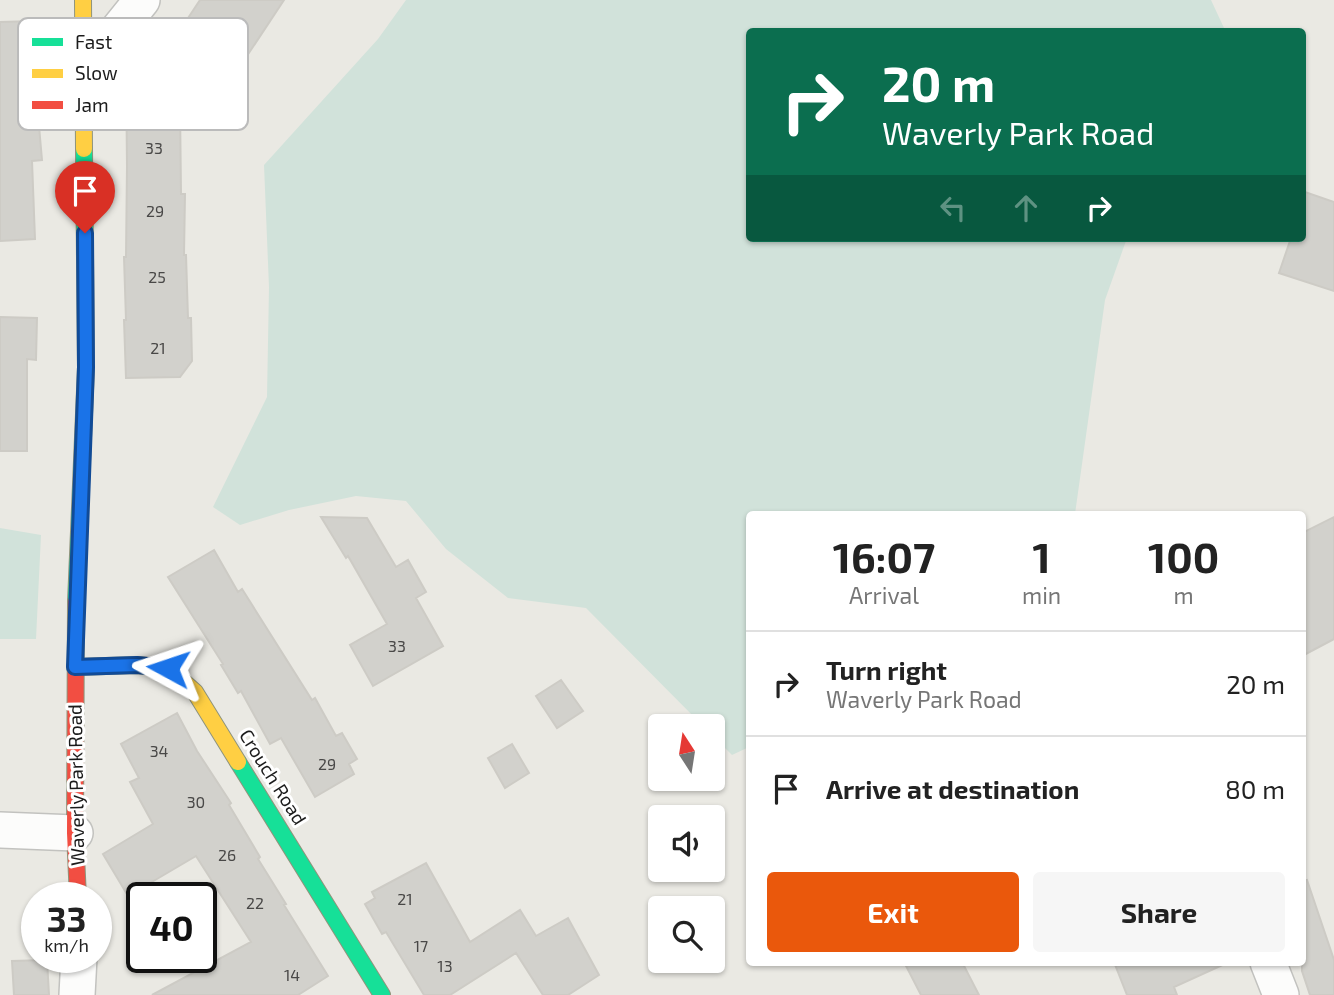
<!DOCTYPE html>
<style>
:root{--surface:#fff;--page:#f6f6f6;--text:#222;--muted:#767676;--line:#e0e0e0;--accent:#ea580c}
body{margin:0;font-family:"Exo 2",sans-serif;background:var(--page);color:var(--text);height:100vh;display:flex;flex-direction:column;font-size:26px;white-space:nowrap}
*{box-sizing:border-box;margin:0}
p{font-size:23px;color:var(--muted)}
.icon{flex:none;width:38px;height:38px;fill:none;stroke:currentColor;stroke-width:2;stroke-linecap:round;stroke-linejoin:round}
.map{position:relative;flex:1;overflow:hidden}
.side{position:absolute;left:746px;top:511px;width:560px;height:455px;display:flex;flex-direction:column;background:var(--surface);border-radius:7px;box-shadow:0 2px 5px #0004}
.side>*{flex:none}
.hud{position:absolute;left:746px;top:28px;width:560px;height:214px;border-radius:7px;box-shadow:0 2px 5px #0004;background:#0b6e4f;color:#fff;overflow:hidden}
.needle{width:46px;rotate:348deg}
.fabs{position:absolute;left:648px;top:714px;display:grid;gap:14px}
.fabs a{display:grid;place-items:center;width:77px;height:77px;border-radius:7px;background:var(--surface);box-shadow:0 2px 5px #0004;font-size:35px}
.speed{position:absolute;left:21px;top:882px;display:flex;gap:14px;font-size:35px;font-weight:700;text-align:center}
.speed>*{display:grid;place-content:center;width:91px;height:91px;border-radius:50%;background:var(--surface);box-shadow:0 2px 5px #0004;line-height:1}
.speed small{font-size:18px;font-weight:400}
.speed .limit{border:4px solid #111;border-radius:10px;background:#fff;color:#111}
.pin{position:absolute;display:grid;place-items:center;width:60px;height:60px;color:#fff;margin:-72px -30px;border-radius:50% 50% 50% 0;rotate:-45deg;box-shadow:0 0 7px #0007}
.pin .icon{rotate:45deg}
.me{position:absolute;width:77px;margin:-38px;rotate:275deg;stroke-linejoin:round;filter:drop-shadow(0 0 5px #0008)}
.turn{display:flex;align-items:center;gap:24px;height:147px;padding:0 21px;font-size:32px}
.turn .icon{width:91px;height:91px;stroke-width:2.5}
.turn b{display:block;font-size:49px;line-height:60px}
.lanes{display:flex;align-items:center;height:66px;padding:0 21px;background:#0003;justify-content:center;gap:35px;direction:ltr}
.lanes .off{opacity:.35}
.eta{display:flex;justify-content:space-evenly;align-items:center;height:119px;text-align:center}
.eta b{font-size:42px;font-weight:700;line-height:49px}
.cta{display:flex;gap:14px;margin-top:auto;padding:14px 21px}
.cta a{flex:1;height:80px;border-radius:7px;background:var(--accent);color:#fff;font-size:28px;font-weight:700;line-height:80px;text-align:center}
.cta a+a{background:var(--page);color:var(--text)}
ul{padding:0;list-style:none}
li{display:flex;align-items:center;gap:21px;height:105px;padding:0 21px;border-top:2px solid var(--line)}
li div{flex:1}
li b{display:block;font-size:26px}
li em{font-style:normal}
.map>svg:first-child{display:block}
.wetland{fill:#d1e2da}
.building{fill:#d2d1cc;stroke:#cdcbc5;stroke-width:2}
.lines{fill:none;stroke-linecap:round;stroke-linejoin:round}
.street-casing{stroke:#c2c2bf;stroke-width:38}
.fast-casing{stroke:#8f947c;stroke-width:18}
.slow-casing{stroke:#8f947c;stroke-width:18}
.jam-casing{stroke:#8f947c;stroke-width:18}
.street{stroke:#fcfcfb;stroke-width:35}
.fast{stroke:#16e098;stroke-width:16}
.slow{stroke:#ffcf43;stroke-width:16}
.jam{stroke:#f24e42;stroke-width:16}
.route-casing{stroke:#114b97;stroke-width:18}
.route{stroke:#1a73e8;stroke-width:12}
.labels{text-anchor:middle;stroke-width:6;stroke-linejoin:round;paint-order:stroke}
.number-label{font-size:16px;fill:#494847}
.street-label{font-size:19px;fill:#1b1b1b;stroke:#fff}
.key{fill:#fff;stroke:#bbb;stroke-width:2}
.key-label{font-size:19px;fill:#1b1b1b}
</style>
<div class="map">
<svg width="1334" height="995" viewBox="0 0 1334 995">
<rect width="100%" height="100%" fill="#eae9e3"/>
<path class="wetland" d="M406,0H1211L1224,28L1222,31L749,32V238H1127L1105,300L1075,514H749V747L732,755L712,735V726H703L586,608L508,598L446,549L406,501L356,496L289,510L240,525L213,507L267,397L269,287L264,165L378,39Z
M0,528L41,535L36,639H0Z"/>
<path class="building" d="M200,0H284L239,68L207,48V106H180L181,194H185L184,255H186L188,318H191L192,361L180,377L126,378L124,320H126L124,257H126L127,166L126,62H159Z
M35,21L39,126L42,160L32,161L35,239L0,241V22Z
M1302,191L1334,202V291L1279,273L1291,238H1302Z
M0,317L37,318L36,360L27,359V451H0Z
M321,517L367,518L396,567L408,560L426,592L416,598L443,646L373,686L350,645L387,624L348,556L346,558Z
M1334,517V639L1302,656V533Z
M214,550L238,592L242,589L312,700L315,698L336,736L342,733L357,759L349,764L354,774L315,797L281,738L270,744L241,691L238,693L221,665L223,664L168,577Z
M561,680L583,711L557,728L536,696Z
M177,713L197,751L231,803L229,805L260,857L258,859L286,904L284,905L328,976L298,995H152L251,942L196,856L128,896L103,854L153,824L130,782L139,778L121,744Z
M512,744L529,773L505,788L488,758Z
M426,863L470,942L520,910L536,936L568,918L599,975L568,995H543L516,953L450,995H424L386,932L382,934L365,904L375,898L372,892Z
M1307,880L1334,960V995H1310L1302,971V881Z
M47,960L49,995H14L12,961Z
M904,962H962L979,995H921Z
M1114,962H1229L1174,987L1177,995H1127Z"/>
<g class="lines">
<g class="street-casing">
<path id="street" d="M84,72L142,0
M0,830L75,833
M1268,962L1281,995
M77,995L79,957"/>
</g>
<g class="fast-casing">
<path id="fast" d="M76,602L86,367L84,149
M238,762L382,995"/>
</g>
<g class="slow-casing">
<path id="slow" d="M83,0L84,149
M75,667L137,665L168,668L195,692L238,762"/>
</g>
<g class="jam-casing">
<path id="jam" d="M76,602L75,833L78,898"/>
</g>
<use href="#street" class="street"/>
<use href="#fast" class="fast"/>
<use href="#slow" class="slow"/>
<use href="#jam" class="jam"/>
</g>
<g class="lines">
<g class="route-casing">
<path id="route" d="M85,233L86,367L75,667L137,665L168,668"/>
</g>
<use href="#route" class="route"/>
</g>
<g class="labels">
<g class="number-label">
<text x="154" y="154">33</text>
<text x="155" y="217">29</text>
<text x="157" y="283">25</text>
<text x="158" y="354">21</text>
<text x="397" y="652">33</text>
<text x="159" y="757">34</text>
<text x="327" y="770">29</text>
<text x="196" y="808">30</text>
<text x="227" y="861">26</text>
<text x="405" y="905">21</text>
<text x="255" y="909">22</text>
<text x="421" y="952">17</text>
<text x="445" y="972">13</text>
<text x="292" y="981">14</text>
</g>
<g class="street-label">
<text transform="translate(273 777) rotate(58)" y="7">Crouch Road</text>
<text transform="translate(76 785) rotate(-91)" y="7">Waverly Park Road</text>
</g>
</g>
<rect x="18" y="18" width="230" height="112" rx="10" class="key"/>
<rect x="32" y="38" width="31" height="8" fill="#16e098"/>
<rect x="32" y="69" width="31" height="9" fill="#ffcf43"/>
<rect x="32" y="101" width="31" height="8" fill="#f24e42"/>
<g class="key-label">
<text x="75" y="49">Fast</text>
<text x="75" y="80">Slow</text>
<text x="75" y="112">Jam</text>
</g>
</svg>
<div class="fabs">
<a><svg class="needle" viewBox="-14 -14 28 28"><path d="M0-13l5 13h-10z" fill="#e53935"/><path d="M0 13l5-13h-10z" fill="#767676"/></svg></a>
<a><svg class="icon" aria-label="sound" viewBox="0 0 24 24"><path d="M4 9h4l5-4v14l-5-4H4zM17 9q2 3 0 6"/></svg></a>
<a><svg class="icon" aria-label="search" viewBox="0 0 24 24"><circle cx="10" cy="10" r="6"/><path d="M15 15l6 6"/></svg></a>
</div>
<div class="speed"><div>33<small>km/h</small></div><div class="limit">40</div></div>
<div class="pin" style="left:85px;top:233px;background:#d93025"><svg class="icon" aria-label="arrive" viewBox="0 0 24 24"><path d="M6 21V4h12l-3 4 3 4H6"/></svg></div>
<svg class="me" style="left:168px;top:668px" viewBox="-20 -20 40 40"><path d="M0-17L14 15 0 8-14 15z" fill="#1a73e8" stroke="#fff" stroke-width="4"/></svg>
<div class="hud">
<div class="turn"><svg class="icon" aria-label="right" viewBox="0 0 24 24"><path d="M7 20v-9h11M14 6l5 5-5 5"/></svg><div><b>20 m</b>Waverly Park Road</div></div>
<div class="lanes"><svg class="icon off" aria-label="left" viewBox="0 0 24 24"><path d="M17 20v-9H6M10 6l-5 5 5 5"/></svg><svg class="icon off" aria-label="ahead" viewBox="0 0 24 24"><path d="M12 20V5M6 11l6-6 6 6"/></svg><svg class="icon" aria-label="right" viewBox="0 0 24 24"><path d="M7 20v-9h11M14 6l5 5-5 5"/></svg></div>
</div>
<section class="side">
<div class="eta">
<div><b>16:07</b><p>Arrival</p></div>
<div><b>1</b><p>min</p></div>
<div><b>100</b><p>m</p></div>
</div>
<ul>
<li><svg class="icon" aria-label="right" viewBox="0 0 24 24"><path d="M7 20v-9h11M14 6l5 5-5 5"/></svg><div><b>Turn right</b><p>Waverly Park Road</p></div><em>20 m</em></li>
<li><svg class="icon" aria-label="arrive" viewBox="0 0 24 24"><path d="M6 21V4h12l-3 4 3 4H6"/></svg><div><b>Arrive at destination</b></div><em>80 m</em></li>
</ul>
<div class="cta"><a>Exit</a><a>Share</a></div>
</section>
</div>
